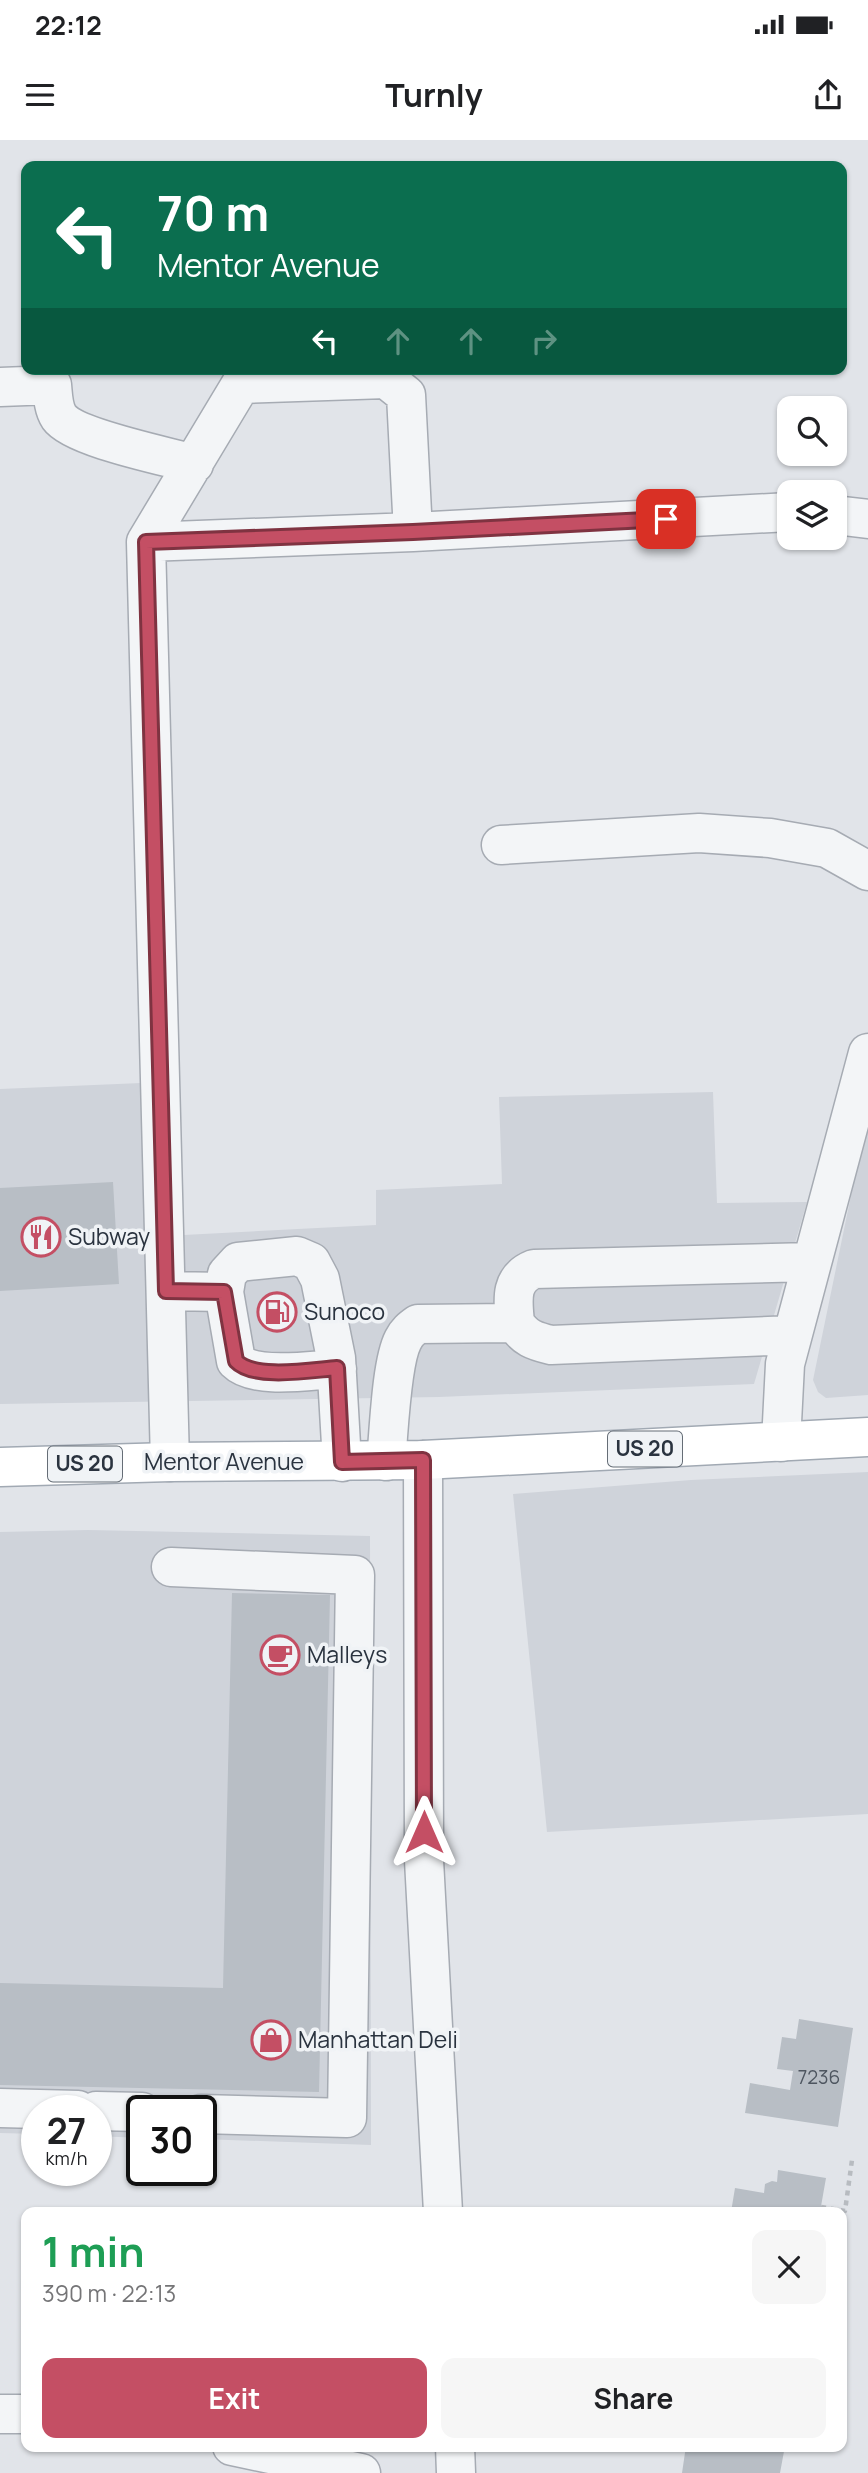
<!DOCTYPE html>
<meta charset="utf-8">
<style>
:root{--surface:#fff;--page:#f6f6f6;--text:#202124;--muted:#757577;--accent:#c44f64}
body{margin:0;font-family:Manrope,sans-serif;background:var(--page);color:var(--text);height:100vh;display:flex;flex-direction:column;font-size:26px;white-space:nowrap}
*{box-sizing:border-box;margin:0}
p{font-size:23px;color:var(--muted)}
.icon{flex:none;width:38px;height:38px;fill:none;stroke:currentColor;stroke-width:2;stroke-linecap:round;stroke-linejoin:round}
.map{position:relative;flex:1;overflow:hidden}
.details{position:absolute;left:21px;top:2067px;width:826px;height:245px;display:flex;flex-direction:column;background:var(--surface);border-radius:14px;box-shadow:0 2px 5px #0004}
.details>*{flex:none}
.banner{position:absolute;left:21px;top:21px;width:826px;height:214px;border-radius:14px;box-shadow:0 2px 5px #0004;background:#0b6e4f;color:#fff;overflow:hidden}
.controls{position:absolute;left:777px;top:256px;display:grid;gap:14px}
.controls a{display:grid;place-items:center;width:70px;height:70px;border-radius:14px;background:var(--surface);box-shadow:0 2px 5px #0004;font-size:35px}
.speed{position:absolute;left:21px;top:1955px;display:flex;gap:14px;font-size:35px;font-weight:700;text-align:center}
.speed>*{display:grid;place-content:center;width:91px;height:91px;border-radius:50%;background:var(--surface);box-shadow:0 2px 5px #0004;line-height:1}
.speed small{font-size:18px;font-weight:400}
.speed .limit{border:4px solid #111;border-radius:10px;background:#fff;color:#111}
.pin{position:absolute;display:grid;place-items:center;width:60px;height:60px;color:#fff;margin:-30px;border-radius:14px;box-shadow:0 4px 10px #0006}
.me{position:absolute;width:77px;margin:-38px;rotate:0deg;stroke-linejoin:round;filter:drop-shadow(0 0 5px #0008)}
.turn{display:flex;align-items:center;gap:24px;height:147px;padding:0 21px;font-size:32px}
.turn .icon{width:91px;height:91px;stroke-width:2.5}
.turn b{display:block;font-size:49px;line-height:60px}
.lanes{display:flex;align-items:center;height:66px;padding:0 21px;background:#0003;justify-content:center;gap:35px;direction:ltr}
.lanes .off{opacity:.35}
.round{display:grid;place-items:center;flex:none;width:74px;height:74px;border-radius:14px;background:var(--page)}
.head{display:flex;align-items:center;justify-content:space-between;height:119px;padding:0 21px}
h1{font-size:42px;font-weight:700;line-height:52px;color:#1e9e55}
.action{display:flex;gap:14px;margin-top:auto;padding:14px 21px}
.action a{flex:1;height:80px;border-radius:14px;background:var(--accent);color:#fff;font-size:28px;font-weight:700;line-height:80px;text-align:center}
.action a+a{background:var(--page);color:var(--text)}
.status{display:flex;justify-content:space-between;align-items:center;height:49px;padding:0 35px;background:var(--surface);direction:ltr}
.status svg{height:19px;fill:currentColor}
header{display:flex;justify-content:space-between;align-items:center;height:91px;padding:0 21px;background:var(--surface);font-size:32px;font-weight:700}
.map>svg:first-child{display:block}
.built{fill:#cfd3da}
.building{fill:#b8bec5}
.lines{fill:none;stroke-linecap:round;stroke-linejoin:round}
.minor-casing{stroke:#a6abb3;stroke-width:41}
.major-casing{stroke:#a1a9b3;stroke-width:41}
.path{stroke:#b7bbc0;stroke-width:4.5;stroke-dasharray:5 5;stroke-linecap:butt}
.minor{stroke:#f3f5f7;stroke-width:38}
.major{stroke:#fff;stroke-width:38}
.route-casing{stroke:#7f3341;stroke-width:18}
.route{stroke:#c44f64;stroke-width:12}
.labels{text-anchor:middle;stroke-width:7;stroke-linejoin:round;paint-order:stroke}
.number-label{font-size:19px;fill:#4e5660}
.shield{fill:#f0f3f6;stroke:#656d76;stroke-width:2}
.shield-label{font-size:21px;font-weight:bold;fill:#2a333f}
.poi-label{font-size:23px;fill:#2a333f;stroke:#f0f3f6;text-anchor:start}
.street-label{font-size:23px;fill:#2a333f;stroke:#f0f3f6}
</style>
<div class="status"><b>22:12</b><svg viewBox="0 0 49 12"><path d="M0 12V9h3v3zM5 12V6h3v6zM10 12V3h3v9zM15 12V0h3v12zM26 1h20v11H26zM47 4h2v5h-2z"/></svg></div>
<header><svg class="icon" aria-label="menu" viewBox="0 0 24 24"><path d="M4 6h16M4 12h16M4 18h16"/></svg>Turnly<svg class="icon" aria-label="share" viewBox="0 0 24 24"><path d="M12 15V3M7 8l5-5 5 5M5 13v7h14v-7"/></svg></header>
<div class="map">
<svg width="868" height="2333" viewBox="0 0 868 2333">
<rect width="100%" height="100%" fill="#e1e4e9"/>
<path class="built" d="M141,943L145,1097L376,1085V1050L502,1044L499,957L713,952L717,1063L807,1062L754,1244L439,1257L0,1264V949Z
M868,973V1255L826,1258L818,1252L813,1240Z
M868,1332V1674L547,1692L513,1354L691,1340Z
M88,1390L370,1396L371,2005L201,1999V1970H142V1998L96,1996V1970H37V1994L0,1993V1392Z"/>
<path class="building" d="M113,1042L119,1144L0,1151V1048Z
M232,1453L330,1455L319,1952L0,1945V1843L223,1848Z
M799,1879L853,1888L838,1987L745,1973L750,1943L790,1950L793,1931L777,1929L782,1897L796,1899Z
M778,2030L826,2038L820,2072H731L735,2048L764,2053L765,2044L772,2041L777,2042Z
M686,2306H785L780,2333H682Z"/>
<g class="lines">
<g class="minor-casing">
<path id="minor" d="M0,247L52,245C53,255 53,268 59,277C74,298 166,316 194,324
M835,375L868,379
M146,402L170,1322
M146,402L413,392L789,372
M146,402L241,244L386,239L406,255L413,392
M501,705L699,693L770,698L827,708L868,731
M166,1151L224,1152L227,1134L238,1122L297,1116L311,1122L320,1139L336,1218L342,1322
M224,1152L236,1221C255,1240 311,1230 337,1229
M515,1183C525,1198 534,1201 551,1205L792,1195
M781,1302L785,1224L868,913
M423,1320L424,1720L443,2072
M386,1321C389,1292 391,1223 403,1200C407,1192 411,1189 418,1184L515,1183C513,1161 509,1139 534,1129L811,1122
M171,1427L355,1435L347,1978L201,1974
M0,1968L78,1970
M96,1971L142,1972
M0,2274H26
M232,2306L361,2333
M455,2306L456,2333"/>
</g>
<g class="major-casing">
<path id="major" d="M0,1327L170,1322L423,1320L868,1297"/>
</g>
<path class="path" d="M821,2067L845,2071L852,2020"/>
<use href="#minor" class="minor"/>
<use href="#major" class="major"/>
</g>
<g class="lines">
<g class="route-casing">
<path id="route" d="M424,1692L423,1320L342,1322L337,1228C311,1230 254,1240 236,1221L224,1152L166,1151L146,402L413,392L666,379"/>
</g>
<use href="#route" class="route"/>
</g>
<defs>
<g id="restaurant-ring" transform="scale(2.0125)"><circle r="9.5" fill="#f0f3f6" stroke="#c44f64" stroke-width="1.5"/><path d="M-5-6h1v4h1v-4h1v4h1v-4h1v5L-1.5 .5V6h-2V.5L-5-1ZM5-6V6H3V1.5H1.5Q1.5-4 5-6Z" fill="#c44f64"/></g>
<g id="fuel-ring" transform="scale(2.0125)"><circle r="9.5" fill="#f0f3f6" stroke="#c44f64" stroke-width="1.5"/><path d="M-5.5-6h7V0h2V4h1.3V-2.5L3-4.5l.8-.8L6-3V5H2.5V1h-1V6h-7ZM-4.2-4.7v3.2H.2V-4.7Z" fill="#c44f64"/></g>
<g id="cafe-ring" transform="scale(2.0125)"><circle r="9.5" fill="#f0f3f6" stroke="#c44f64" stroke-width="1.5"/><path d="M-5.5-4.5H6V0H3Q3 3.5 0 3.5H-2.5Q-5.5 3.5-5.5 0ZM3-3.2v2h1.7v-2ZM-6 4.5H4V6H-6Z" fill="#c44f64"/></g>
<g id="shop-ring" transform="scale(2.0125)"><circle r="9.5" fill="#f0f3f6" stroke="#c44f64" stroke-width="1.5"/><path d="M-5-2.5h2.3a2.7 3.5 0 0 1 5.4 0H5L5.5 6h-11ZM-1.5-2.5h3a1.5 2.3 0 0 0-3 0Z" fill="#c44f64"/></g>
</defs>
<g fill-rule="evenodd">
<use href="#restaurant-ring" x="41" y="1097"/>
<use href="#fuel-ring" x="277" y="1172"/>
<use href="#cafe-ring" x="280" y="1515"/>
<use href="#shop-ring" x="271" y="1900"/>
</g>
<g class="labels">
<g class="number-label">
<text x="819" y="1944">7236</text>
</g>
<g class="shield">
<rect x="608" y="1291.5" width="74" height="35" rx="5"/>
<rect x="48" y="1306.5" width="74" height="35" rx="5"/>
</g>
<g class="shield-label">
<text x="645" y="1316">US 20</text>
<text x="85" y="1331">US 20</text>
</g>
<g class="poi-label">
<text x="68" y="1105">Subway</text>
<text x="304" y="1180">Sunoco</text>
<text x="307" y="1523">Malleys</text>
<text x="298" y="1908">Manhattan Deli</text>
</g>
<g class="street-label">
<text x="224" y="1330">Mentor Avenue</text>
</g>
</g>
</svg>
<div class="controls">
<a><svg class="icon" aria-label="search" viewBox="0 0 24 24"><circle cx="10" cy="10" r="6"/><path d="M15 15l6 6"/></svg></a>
<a><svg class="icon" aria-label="layers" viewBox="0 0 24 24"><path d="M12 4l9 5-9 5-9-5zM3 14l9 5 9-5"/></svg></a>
</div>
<div class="speed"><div>27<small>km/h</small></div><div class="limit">30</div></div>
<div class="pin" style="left:666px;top:379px;background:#d93025"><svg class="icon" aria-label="arrive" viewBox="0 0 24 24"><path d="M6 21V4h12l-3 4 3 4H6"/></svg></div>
<svg class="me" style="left:424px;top:1692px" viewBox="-20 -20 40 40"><path d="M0-17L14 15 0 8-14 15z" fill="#c44f64" stroke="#fff" stroke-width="4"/></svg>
<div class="banner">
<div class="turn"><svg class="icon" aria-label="left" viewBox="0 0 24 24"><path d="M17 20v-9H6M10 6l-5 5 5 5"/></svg><div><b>70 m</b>Mentor Avenue</div></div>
<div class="lanes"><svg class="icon" aria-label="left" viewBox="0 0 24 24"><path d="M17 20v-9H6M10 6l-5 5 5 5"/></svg><svg class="icon off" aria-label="ahead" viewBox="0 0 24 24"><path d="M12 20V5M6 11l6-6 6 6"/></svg><svg class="icon off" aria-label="ahead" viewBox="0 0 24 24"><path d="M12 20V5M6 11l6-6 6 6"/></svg><svg class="icon off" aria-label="right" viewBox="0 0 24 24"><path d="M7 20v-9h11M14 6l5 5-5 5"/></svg></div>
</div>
<section class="details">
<div class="head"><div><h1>1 min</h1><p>390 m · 22:13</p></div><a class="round"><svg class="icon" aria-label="close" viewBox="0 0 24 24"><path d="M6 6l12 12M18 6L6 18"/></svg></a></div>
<div class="action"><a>Exit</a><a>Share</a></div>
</section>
</div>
